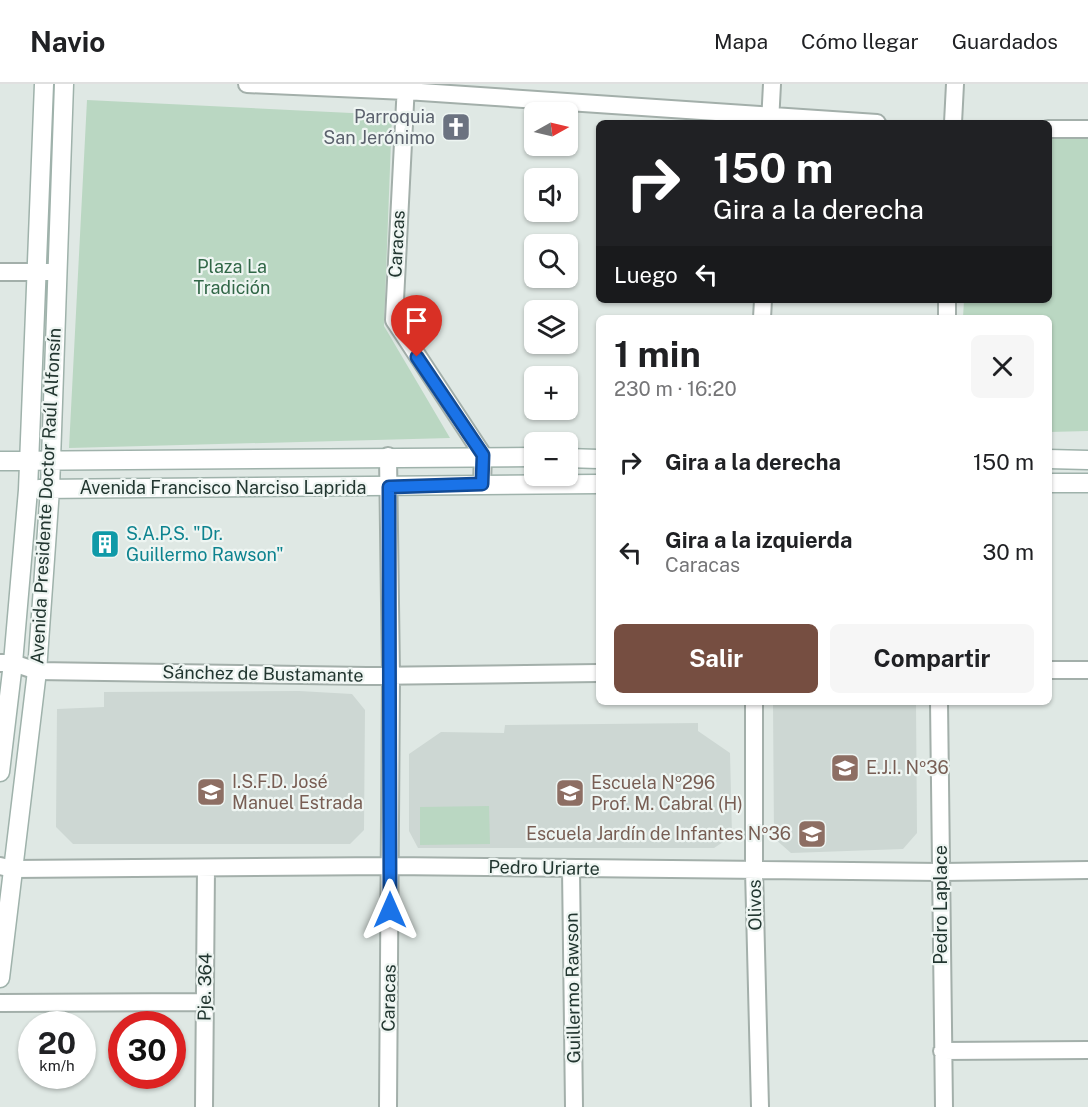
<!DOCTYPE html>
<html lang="es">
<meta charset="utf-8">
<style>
:root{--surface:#fff;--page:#f6f6f6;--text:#202124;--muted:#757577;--line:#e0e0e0;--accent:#764e41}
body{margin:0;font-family:"Public Sans",sans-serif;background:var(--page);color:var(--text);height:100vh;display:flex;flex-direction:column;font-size:22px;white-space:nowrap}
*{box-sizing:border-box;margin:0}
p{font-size:20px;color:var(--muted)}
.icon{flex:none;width:33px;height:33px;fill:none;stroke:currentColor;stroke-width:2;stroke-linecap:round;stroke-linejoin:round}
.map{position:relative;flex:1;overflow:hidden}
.sheet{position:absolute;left:596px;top:231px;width:456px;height:390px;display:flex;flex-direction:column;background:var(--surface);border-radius:9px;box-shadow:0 2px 4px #0004}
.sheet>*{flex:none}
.hud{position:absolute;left:596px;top:36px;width:456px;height:183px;border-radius:9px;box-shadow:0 2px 4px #0004;background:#202124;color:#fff;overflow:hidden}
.needle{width:39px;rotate:82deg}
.controls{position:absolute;left:524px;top:18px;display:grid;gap:12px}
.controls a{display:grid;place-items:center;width:54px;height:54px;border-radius:9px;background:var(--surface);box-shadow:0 2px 4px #0004;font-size:30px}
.speed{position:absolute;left:18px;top:927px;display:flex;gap:12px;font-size:30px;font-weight:700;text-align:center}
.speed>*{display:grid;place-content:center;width:78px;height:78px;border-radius:50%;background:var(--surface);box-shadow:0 2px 4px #0004;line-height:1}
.speed small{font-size:15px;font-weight:400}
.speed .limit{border:9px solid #d22;background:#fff;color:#111}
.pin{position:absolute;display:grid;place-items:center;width:51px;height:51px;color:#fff;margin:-62px -26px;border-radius:50% 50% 50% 0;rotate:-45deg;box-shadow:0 0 6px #0007}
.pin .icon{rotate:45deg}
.me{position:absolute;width:66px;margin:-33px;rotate:0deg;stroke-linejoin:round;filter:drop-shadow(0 0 4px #0008)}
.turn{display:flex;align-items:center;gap:21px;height:126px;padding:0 18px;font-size:27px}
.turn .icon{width:78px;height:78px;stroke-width:2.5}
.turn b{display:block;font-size:42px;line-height:51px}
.then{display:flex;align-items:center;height:57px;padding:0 18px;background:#0003;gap:12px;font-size:22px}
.round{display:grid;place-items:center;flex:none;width:63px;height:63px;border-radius:9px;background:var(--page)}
.summary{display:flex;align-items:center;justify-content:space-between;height:102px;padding:0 18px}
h1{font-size:36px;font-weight:700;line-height:45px}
.primary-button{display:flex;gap:12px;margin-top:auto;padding:12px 18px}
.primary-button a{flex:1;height:69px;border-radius:9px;background:var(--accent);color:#fff;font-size:24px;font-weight:700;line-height:69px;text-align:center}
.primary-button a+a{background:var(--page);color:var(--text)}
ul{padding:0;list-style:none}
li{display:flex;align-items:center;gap:18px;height:90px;padding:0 18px}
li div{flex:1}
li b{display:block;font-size:22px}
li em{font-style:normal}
header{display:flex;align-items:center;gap:36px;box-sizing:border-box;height:84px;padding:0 30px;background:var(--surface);border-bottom:2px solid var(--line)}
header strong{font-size:28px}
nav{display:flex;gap:33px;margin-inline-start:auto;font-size:21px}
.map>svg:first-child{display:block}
.built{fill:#cdd7d3}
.green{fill:#bad7c2}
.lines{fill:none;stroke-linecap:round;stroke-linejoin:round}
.street-casing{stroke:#a3afaa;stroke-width:20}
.secondary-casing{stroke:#9fb2ab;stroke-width:21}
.street{stroke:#fff;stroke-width:16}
.secondary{stroke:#fff;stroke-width:18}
.route-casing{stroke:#114b97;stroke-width:15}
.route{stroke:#1a73e8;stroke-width:10}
.labels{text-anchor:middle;stroke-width:4.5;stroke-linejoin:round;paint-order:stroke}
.worship-label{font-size:18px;fill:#5b616d;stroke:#eef5f2;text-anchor:end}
.street-label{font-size:18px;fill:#223630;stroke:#eef5f2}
.park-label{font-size:18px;fill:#316747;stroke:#eef5f2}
.culture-label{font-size:18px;fill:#0d838f;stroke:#eef5f2;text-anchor:start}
.education-label{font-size:18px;fill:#785e54;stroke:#eef5f2;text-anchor:start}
</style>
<header>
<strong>Navio</strong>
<nav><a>Mapa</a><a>Cómo llegar</a><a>Guardados</a></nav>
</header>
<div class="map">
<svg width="1088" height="1023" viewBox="0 0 1088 1023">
<rect width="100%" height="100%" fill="#dfe8e4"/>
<path class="built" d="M299,607L352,610L365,626L364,746L350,760H73L56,743L57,625L104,623V608Z
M773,618L916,619L917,749L903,765L791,769L774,754Z
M698,639V647L730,669L732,752L714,764H418L409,747V670L441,648L504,649L505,641Z"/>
<path class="green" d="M87,16L392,31L384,242L450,354L69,364Z
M1049,55H1088V347L1049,348L1048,234H963L964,216H1048Z
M489,722L490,760L420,761V723Z"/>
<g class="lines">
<g class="street-casing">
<path id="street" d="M247,0L406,7L877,39
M406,0L394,236L483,371L482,400
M770,39L772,0
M953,39L955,0
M1048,45H1088
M0,188H57
M762,234L763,216
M947,234V216
M0,579H13L37,587L367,592L598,589
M1048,586H1088
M754,618V786L760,1023
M939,618L944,1023
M0,782L13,785L390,782L941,788L1088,786
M571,785L574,1023
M0,919L204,918
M942,967L1088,966
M204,1023L206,784
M388,1023L391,592L388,372"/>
</g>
<g class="secondary-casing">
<path id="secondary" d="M567,374L598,375
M1048,375L1088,376
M0,377L534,373
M1048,399H1088
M39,405L598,400
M0,688L13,579L28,406L44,0
M0,894L37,587L50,405L64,0"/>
</g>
<use href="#street" class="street"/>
<use href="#secondary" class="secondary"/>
</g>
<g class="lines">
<g class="route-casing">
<path id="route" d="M390,826L389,403L482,400L483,371L417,273"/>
</g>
<use href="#route" class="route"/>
</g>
<defs>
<g id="church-square" transform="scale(1.5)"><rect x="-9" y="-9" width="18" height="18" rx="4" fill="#6b7280" stroke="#eef5f2"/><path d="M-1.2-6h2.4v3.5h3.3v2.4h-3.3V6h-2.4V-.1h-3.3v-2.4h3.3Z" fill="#fff"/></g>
<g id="building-square" transform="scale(1.5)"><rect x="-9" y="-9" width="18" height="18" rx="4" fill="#0f9aa8" stroke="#eef5f2"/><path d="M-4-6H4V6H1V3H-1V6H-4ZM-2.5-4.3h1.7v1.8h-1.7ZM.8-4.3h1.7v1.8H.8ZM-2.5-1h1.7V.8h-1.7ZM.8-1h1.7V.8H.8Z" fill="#fff"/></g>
<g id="school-square" transform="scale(1.5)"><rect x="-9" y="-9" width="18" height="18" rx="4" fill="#8d6e63" stroke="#eef5f2"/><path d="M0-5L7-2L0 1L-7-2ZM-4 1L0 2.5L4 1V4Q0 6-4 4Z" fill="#fff"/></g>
<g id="university-square" transform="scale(1.5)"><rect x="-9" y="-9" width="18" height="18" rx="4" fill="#8d6e63" stroke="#eef5f2"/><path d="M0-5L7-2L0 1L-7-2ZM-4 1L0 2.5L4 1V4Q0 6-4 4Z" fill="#fff"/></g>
</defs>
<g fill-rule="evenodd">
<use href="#church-square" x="456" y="43"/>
<use href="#building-square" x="105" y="460"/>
<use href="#school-square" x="845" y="684"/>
<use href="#university-square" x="211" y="708"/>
<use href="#school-square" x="570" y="709"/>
<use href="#school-square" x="812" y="750"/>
</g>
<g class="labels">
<g class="worship-label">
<text x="435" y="39">Parroquia<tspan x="435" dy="21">San Jerónimo</tspan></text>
</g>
<g class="street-label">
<text transform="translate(397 160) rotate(-87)" y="6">Caracas</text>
<text x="223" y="410">Avenida Francisco Narciso Laprida</text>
<text transform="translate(46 412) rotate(-87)" y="6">Avenida Presidente Doctor Raúl Alfonsín</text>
<text transform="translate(263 590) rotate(1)" y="6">Sánchez de Bustamante</text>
<text transform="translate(544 784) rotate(1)" y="6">Pedro Uriarte</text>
<text transform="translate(755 821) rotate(-91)" y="6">Olivos</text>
<text transform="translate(941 821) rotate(-90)" y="6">Pedro Laplace</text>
<text transform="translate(205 903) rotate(-89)" y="6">Pje. 364</text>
<text transform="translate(573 904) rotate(-91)" y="6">Guillermo Rawson</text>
<text transform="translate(389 914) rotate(-89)" y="6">Caracas</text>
</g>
<g class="park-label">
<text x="232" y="189">Plaza La<tspan x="232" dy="21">Tradición</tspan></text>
</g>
<g class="culture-label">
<text x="126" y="456">S.A.P.S. "Dr.<tspan x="126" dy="21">Guillermo Rawson"</tspan></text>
</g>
<g class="education-label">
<text x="866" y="690">E.J.I. Nº36</text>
<text x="232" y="704">I.S.F.D. José<tspan x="232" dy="21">Manuel Estrada</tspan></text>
<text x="591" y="705">Escuela Nº296<tspan x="591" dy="21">Prof. M. Cabral (H)</tspan></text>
<text x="791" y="756" text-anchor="end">Escuela Jardín de Infantes Nº36</text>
</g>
</g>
</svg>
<div class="controls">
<a><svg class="needle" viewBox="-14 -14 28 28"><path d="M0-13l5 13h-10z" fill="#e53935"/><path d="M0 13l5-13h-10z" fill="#757577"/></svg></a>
<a><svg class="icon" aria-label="sound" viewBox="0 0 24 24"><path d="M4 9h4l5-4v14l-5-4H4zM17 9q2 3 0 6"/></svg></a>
<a><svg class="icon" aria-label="search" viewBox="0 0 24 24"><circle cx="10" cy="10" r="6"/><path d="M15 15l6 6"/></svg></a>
<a><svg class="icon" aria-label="layers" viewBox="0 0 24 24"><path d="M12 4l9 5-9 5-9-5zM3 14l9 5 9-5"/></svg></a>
<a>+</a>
<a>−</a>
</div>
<div class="speed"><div>20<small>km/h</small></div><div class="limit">30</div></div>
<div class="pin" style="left:417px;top:273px;background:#d93025"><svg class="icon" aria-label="arrive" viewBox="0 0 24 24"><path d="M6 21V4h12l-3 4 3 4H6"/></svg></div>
<svg class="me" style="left:390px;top:826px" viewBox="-20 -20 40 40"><path d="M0-17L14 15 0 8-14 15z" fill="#1a73e8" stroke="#fff" stroke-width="4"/></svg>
<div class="hud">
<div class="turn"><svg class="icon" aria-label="right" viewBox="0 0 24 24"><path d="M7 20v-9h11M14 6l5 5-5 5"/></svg><div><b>150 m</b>Gira a la derecha</div></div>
<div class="then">Luego<svg class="icon" aria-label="left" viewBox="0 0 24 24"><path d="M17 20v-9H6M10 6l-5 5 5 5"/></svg></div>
</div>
<section class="sheet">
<div class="summary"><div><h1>1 min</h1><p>230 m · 16:20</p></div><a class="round"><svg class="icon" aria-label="close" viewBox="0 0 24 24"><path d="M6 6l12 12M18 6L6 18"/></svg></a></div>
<ul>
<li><svg class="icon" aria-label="right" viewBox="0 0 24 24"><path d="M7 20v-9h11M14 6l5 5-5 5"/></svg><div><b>Gira a la derecha</b></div><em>150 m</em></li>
<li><svg class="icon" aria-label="left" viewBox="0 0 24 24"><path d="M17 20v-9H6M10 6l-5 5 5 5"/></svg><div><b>Gira a la izquierda</b><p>Caracas</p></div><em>30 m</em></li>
</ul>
<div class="primary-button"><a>Salir</a><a>Compartir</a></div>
</section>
</div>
